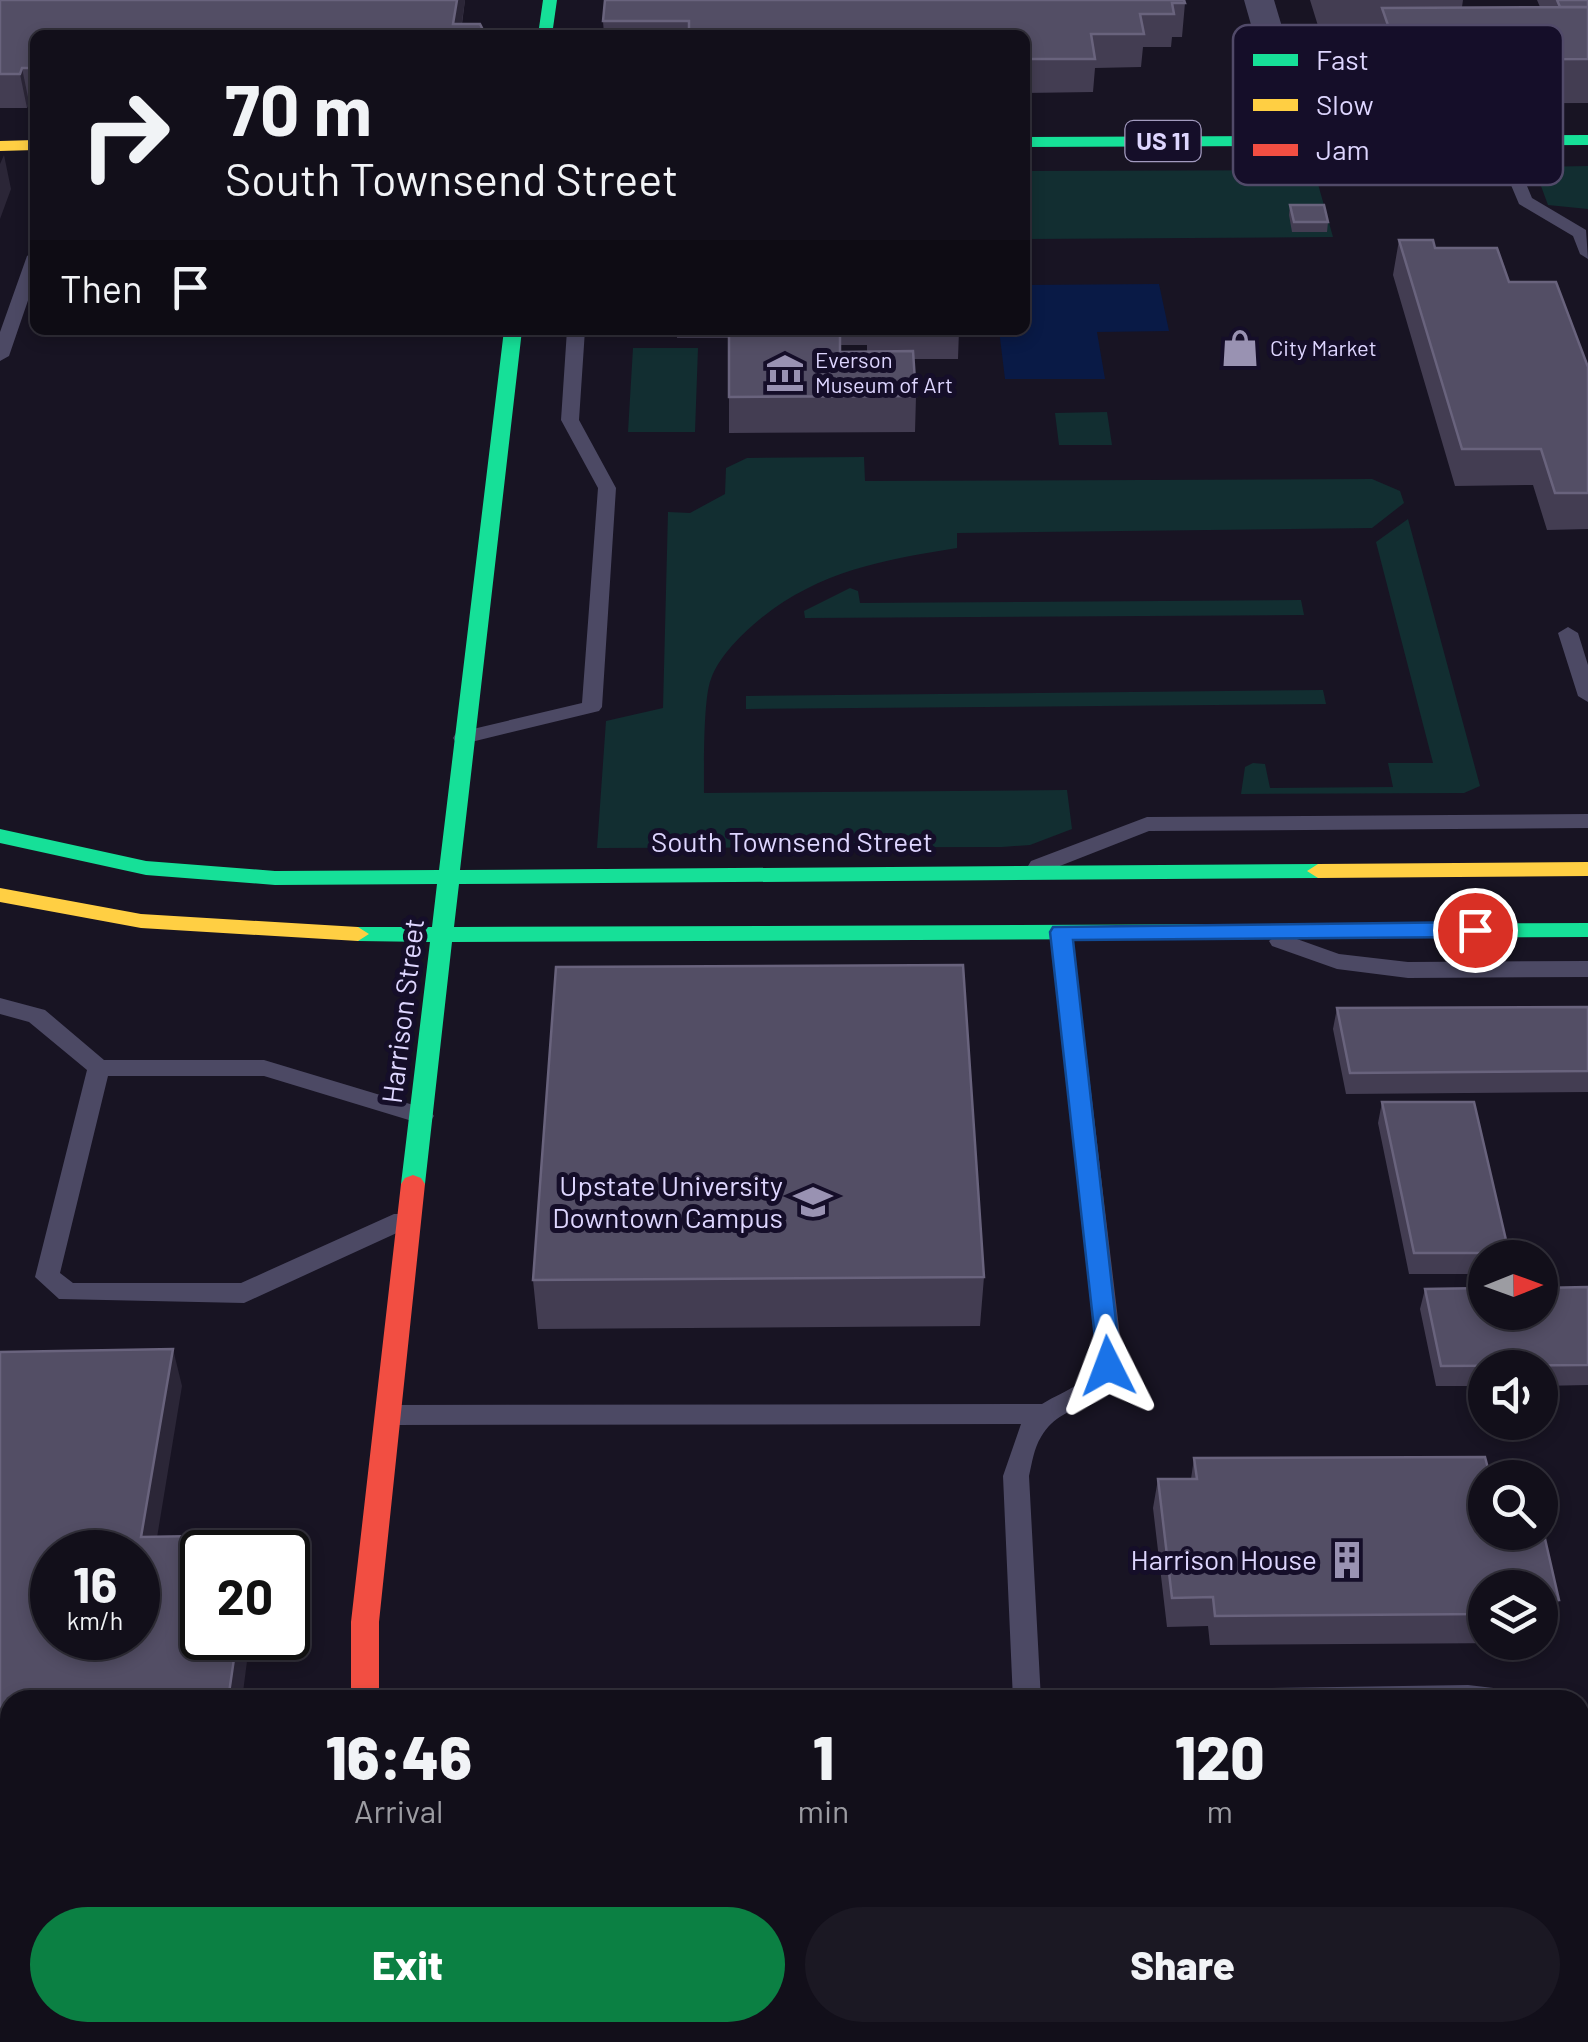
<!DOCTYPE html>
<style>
:root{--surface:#120f1a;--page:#1b1823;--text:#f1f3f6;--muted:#9c9ca2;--line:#312f39;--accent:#0b8043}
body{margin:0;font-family:Barlow,sans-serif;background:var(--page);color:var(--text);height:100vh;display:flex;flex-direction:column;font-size:38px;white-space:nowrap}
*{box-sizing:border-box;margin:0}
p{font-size:32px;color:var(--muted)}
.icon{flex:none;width:55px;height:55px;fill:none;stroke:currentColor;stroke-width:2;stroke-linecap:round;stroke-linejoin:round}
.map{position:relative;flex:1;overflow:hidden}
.details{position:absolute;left:0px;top:1690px;width:1590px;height:352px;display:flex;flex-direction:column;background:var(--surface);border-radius:30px 30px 0 0;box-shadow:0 5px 15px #0003,0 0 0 2px var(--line)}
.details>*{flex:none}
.banner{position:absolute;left:30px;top:30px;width:1000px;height:305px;border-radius:15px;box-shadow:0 5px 15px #0003,0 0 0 2px var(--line);background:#120f1a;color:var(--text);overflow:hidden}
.needle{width:65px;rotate:89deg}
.fabs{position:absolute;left:1468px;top:1240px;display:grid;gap:20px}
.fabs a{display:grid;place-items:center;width:90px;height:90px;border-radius:50%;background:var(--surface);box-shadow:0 5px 15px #0003,0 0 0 2px var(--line);font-size:50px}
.speed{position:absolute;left:30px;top:1530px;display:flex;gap:20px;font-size:50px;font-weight:700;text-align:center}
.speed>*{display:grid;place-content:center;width:130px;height:130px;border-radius:50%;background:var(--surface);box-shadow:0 5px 15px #0003,0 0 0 2px var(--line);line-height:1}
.speed small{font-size:25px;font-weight:400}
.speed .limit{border:5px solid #111;border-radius:15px;background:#fff;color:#111}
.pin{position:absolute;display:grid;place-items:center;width:85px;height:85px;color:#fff;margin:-42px;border:5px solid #fff;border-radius:50%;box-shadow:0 2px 10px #0007}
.me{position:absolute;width:110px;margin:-55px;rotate:357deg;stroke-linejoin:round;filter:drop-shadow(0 0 8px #0008)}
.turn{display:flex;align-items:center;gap:35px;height:210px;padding:0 30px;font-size:45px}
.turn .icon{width:130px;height:130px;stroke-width:2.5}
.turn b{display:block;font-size:70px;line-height:85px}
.then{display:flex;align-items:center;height:95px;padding:0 30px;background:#0003;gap:20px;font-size:38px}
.eta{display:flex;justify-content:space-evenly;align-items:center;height:170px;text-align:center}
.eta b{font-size:60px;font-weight:800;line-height:70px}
.button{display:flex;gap:20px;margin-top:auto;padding:20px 30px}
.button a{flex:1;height:115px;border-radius:60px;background:var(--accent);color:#fff;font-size:40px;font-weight:800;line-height:115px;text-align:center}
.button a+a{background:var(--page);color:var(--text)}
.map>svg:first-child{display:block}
.green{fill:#122e31}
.water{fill:#091a46}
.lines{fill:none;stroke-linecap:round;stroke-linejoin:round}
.lane{fill:#4c4964;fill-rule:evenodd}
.street{fill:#4c4964;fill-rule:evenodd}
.fast{fill:#16e098;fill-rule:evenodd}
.slow{fill:#ffcf43;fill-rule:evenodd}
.jam{fill:#f24e42;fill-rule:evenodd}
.wall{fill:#433d52;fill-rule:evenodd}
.shaded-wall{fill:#2b2637}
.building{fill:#534e65;stroke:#69637d;stroke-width:2.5;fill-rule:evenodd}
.route{fill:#1a73e8;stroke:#114b97;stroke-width:2.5}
.labels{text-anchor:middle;stroke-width:10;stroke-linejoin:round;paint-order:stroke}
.far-poi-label{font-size:22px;fill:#ded6ff;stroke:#150e29;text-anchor:start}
.shield{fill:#150e29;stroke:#a29abf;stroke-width:2.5}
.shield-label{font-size:25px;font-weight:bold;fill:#ded6ff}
.street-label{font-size:28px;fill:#ded6ff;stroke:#150e29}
.poi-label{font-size:28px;fill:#ded6ff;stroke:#150e29;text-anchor:end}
.key{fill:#150e29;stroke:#514a69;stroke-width:2.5}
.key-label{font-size:28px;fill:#ded6ff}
</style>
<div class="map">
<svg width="1588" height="2042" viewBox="0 0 1588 2042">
<rect width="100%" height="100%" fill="#181423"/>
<path class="green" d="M1588,166V209L1548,205L1534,167Z
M1314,170L1333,237L1025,239V171Z
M633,348H698L695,432H628Z
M1107,412L1112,445H1059L1055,413Z
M864,457L865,481L1372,479L1400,491L1404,503L1372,528L957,533V548C880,560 812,573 753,625C737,639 718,659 711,679C703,698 704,770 704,793L1067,790L1072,829L1030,845L1002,847L597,848L606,721L663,708L668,512L690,513L725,494L726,468L747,458Z
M1408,519L1480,786L1464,793L1241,794L1245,767L1253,763L1265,764L1270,788L1393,787L1388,763H1433L1376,542Z
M850,588L858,591L860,603L1301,600L1304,615L805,618L804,611Z
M1323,690L1326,704L746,709V696Z"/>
<path class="water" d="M1159,284L1169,331L1097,332L1105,379H1005L999,330H1025V285Z"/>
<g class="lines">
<path class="lane" d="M1500,135L1508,140L1532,198L1586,230L1588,259L1580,254L1573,236L1519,204L1492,140Z
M35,251V280L9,356L0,361V332L27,256Z
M567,330H585L579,420L616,488L602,707L599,711L463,744L456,743L453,738L456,733L582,703L598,488L561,420Z
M1568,627L1578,633L1588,665V702L1578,696L1558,633Z
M1588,814V828L1149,831L1047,871H1031L1028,866L1031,861L1147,817Z
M1061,925L1072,932L1122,1353C1109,1420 1067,1394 1041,1437C1034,1448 1032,1463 1029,1476L1041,1700H1013L1003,1476L1021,1424L389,1425L380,1422L376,1415L380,1408L389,1405L1042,1404C1068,1388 1090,1386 1096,1353L1050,932Z
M1280,933L1339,954L1408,962L1588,961V977L1408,978L1337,969L1272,946L1269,941Z
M0,998L45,1010L104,1060H264L430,1110L434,1116L430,1122L422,1124L264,1076H108L60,1273L73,1283H241L394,1214H412L415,1220L412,1226L244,1303L59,1299L35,1277L87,1070L29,1022L0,1014Z
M1468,1685L1519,1691L1523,1700H1257L1261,1691L1271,1688Z
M1028,2032H1058L1059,2042H1029Z"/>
<path class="street" d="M1244,0H1274L1316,141L1311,148H1289L1284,141Z"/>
<path class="fast" d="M543,0H557L552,35H538Z
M1588,135V145L1025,147V137Z
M504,330H522L460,870L1318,864L1329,871L1318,878L459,884L454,927L1588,923V937L452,942L425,1184L421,1190H405L401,1184L430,942L358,941L347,934L358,927H432L437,884L275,885L146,875L0,843V829L146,861L275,871L439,870Z
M367,2032H397L399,2042H369Z
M423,2032H453L456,2042H426Z"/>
<path class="slow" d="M35,140V150L0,151V141Z
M1588,862V876L1318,878L1307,871L1318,864Z
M0,888L141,914L358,927L369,934L358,941L141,928L0,902Z"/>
<path class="jam" d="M413,1175L421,1178L425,1184L379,1622V1700H351V1622L401,1184L405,1178Z"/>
</g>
<path class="wall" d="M0,0H465L462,24L484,32L485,35H35V102H29L27,108H0Z
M1310,0H1463L1462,7H1540L1537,0H1588V103L1393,104L1375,52L1376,44L1323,42Z
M1185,3L1182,37H1172L1171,47H1143L1141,67L1095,68L1093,92L1025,93V35H604L603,21Z
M1290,205L1328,222L1327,232H1292L1289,215Z
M1399,240L1509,282L1588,367V529L1547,530L1533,485L1455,486L1393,275Z
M677,330H959L958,359H914L916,396L915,432L729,433V338H677ZM840,345H867V352H840Z
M1588,1007V1092L1346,1094L1333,1029L1337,1008Z
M1382,1102L1509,1253L1508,1258H1485V1274H1409L1378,1123Z
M984,1277L980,1326L538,1329L533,1280Z
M1588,1287V1385L1540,1386V1368H1485V1386H1436L1420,1309L1425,1289Z
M1194,1458L1490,1476L1559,1600L1550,1629H1540V1588H1485V1642L1510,1643L1210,1645L1208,1626L1167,1627L1153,1508L1158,1479H1191Z"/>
<path class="shaded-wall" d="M457,0H465L460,35L453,24Z
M22,68L29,102L27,108L20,74Z
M4,155L11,189L0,219V164Z
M173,1349L182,1386L151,1574L141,1537Z
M251,1535L254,1552H248Z
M237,1638H250L242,1700H228Z
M59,2032H77L75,2042H57Z"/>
<path class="building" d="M0,0H457L453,24H480L484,32L474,35H35V68H22L20,74H0Z
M605,0H1184L1185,3H1172L1174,14H1140L1144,34H1091L1095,59H1025V35H689V21H603Z
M1557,0H1588V7H1560Z
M1588,7V59L1400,60L1382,8Z
M1290,205H1324L1328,222H1294Z
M1399,240H1433L1435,248H1497L1509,282H1556L1588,367V493H1555L1541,449H1462Z
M729,330H840V352L913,351L916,396L729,397Z
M963,965L984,1277L533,1280L556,967Z
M1588,1007V1071L1350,1073L1337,1008Z
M1382,1102H1474L1509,1253H1414Z
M1588,1287V1365L1441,1366L1425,1289L1485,1288V1312H1540V1288Z
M173,1349L141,1537L251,1535L248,1552H202V1638H237L228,1700H10V2032H59L57,2042H0V1352ZM52,1552H138V1638H52Z
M1485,1457L1490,1476L1530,1475L1531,1478H1485V1532H1540V1517L1559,1600H1540V1588H1485V1614L1215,1616L1213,1597L1172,1598L1158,1479H1197L1194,1458Z"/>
<path class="route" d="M1475,922L1486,930L1475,937L1073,940L1121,1366L1117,1374H1099L1050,932L1053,927Z"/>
<defs>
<g id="shop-bare" transform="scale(3)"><path d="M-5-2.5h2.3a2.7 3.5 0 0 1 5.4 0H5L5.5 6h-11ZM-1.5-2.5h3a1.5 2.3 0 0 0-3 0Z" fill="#9992b2" stroke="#150e29" stroke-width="2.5" paint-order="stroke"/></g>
<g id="museum-bare" transform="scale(3)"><path d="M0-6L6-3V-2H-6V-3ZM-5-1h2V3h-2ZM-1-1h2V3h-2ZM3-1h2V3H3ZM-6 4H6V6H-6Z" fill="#9992b2" stroke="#150e29" stroke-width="2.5" paint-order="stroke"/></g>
<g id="university-bare" transform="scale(3)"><path d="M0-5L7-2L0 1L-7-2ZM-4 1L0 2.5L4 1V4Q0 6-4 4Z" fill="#9992b2" stroke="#150e29" stroke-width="2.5" paint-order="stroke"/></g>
<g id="building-bare" transform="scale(3)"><path d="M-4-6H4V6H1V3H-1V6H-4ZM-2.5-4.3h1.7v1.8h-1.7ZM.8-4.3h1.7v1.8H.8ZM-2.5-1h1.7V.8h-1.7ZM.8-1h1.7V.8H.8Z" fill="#9992b2" stroke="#150e29" stroke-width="2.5" paint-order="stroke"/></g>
</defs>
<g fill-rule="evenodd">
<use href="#shop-bare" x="1240" y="348"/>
<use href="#museum-bare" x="785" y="373"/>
<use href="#university-bare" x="813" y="1202"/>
<use href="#building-bare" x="1347" y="1560"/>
</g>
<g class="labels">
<g class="far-poi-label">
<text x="1270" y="356">City Market</text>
<text x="815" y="368">Everson<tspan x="815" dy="25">Museum of Art</tspan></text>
</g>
<rect class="shield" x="1125.5" y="121" width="75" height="40" rx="8"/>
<g class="shield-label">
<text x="1163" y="150">US 11</text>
</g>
<g class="street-label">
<text x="792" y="852">South Townsend Street</text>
<text transform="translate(403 1011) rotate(-83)" y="10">Harrison Street</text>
</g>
<g class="poi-label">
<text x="783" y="1196">Upstate University<tspan x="783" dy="32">Downtown Campus</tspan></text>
<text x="1317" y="1570">Harrison House</text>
</g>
</g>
<rect x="1233" y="25" width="330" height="160" rx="15" class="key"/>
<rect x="1253" y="54" width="45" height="12" fill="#16e098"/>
<rect x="1253" y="99" width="45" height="12" fill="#ffcf43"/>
<rect x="1253" y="144" width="45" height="12" fill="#f24e42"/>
<g class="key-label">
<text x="1316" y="70">Fast</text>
<text x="1316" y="115">Slow</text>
<text x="1316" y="160">Jam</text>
</g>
</svg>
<div class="fabs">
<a><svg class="needle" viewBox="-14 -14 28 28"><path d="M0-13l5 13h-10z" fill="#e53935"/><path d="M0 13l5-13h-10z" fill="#9c9ca2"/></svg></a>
<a><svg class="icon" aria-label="sound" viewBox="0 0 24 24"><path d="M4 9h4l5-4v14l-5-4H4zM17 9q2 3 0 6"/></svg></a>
<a><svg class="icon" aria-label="search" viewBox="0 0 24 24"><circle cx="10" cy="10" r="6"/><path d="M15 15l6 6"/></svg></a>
<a><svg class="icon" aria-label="layers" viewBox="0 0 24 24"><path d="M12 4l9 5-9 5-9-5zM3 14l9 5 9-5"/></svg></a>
</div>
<div class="speed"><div>16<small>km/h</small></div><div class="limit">20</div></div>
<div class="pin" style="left:1475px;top:930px;background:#d93025"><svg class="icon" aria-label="arrive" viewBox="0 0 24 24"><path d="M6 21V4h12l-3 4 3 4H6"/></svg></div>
<svg class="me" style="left:1108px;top:1366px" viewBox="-20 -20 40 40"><path d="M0-17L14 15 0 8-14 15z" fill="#1a73e8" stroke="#fff" stroke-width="4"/></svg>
<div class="banner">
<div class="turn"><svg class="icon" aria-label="right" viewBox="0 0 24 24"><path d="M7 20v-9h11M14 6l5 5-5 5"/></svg><div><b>70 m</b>South Townsend Street</div></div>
<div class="then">Then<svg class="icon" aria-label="arrive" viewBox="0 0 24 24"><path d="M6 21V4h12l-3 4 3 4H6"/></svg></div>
</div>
<section class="details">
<div class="eta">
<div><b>16:46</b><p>Arrival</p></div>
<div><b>1</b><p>min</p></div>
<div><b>120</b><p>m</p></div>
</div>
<div class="button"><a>Exit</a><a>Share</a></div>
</section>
</div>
